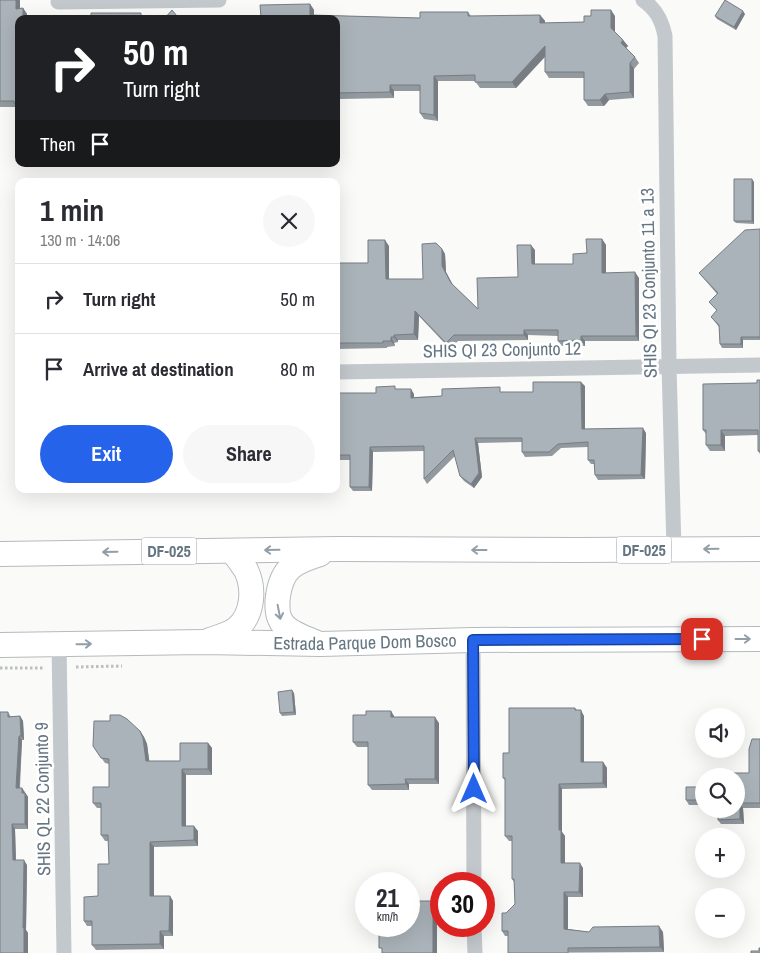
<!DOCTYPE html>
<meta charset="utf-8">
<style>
:root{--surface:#fff;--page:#f7f7f7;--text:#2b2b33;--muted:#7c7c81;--line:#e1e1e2;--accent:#2563eb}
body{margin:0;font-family:"Archivo Narrow",sans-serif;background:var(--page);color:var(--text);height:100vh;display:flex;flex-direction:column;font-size:19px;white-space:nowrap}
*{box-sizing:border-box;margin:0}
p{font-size:16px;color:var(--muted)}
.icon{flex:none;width:28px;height:28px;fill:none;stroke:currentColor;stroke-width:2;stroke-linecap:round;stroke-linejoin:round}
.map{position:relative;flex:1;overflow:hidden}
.drawer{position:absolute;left:15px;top:178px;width:325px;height:315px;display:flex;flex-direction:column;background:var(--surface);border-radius:10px;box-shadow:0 5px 20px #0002}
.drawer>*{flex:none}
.hud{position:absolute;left:15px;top:15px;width:325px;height:152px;border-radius:10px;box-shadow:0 5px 20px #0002;background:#202124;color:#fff;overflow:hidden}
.tools{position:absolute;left:695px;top:708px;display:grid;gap:10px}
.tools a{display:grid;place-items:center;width:50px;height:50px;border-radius:50%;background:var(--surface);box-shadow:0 5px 20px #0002;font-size:25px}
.speed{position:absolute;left:355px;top:872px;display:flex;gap:10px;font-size:25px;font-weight:700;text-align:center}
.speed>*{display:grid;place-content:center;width:65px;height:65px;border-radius:50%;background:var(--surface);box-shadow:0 5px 20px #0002;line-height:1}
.speed small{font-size:12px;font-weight:400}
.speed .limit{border:8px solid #d22;background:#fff;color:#111}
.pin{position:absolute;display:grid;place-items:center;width:42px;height:42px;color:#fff;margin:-21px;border-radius:10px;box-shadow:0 2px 8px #0006}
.me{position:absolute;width:55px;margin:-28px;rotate:0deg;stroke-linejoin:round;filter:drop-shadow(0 0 4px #0008)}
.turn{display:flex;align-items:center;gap:18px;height:105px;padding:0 25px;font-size:22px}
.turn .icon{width:65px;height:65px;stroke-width:2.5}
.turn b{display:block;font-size:35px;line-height:42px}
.then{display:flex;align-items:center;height:48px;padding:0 25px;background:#0003;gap:10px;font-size:19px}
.round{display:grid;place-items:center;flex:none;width:52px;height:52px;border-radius:26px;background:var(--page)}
.headline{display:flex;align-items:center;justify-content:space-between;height:85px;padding:0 25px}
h1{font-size:30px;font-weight:700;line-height:38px}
.cta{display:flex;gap:10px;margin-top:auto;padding:10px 25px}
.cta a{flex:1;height:58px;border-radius:30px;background:var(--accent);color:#fff;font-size:20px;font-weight:700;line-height:58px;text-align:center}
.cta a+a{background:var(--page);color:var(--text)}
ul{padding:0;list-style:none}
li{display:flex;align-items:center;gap:15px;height:70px;padding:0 25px;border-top:1px solid var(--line)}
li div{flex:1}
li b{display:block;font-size:19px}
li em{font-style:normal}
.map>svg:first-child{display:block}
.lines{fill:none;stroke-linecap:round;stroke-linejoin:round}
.primary-casing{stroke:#b5babe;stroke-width:26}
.path{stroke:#bbbfc2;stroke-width:3;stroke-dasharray:2.5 2.5;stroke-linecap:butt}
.street{stroke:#c3c8cc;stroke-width:15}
.primary{stroke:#fff;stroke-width:24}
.wall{fill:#929a9f}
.shaded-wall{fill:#777d82}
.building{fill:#aab3b9;stroke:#777d82}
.oneway{stroke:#939fa8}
.route-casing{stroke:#184099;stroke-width:12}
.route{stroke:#2563eb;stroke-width:9}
.labels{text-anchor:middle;stroke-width:5;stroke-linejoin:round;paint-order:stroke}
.shield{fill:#fff;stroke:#939fa8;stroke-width:1}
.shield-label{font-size:16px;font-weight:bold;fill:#657683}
.street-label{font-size:18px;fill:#657683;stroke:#fff}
</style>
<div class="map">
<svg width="760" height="953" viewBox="0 0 760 953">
<rect width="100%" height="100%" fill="#fafaf8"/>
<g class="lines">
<g class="primary-casing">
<g id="primary">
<path d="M0,554L339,549L578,550L760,549"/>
<path d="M210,640C218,637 230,634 236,629C253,616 255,589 246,570C242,564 237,557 232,551"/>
<path d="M315,642C303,637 285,632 280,619C277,614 277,602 278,596C282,568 294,562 320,554"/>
<path id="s1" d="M0,645L204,642L320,644L473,640L760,639"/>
</g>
</g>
<path class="path" d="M76,667L122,666
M0,668H44"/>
<path class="street" d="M643,0C656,9 662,20 665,36L669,365L674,550
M58,2L219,0
M336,372L760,365
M473,640L474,884
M59,644L64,953
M474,926L475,953"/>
<use href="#primary" class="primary"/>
</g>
<path class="wall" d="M0,0H20V8H23L27,14V19H19V109L17,107H0Z
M310,4L314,10V15L420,18L468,12L471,16L540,15L545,21V23L584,22L615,16V32L623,40L628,46L626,48L635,57L639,63L634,69V98L609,100L604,106H588L584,100V78H549L545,72V57L516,88H480L475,81H438V121L424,119L420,113V91H394V98L340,99L336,104V19L261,18Z
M745,14L736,30L717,19L715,16Z
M754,182V224L736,223L734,221Z
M760,229V340H743V348H722L720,344L719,327L711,317L717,311L709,302L717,294L699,273Z
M602,239L606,245V273L639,278V341H585V346H562L558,341V336L528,335V340L458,341L450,349L419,316L418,340H398V342L394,343L395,346L387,347V348L336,349V263H368L389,246V279H423L442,249L445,254L446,272L453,285L478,309L518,277L535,250V264H573Z
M760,380V454L758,451V435L725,436V451H710L706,445V434L703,430Z
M585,386V429L646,433L645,479L598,480L595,475L594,464H591L588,460V447L561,448L552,456L525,457L522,452V442L478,443L482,477L474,488L464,481L460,476L455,456L427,484L424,479V451L373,452L372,491H353L350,487V460H336V393H376L397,389L414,394V397L442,396L504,392H533Z
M294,693L296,715L282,716L280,713Z
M575,708L577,710L584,716V762H603L607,768V788L562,789V832L565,836V863L583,868V897H568V929L589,932H663L664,952L508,953V936H505L502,931L506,913L515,904L514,882L512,879V841H509L505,836V780L503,778L509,753Z
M391,711L394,717L439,723V784H409V790H372L368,785V747H357L353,742L366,715Z
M8,712L11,717L20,716L23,721L24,740H22L20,788H22L28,797V829H15L16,860L27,865L26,930L28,933L0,953Z
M140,731L144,737L147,744L149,761H180L208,743L212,748V775H186V826L198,831V846L154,847V896H170L173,901V936H164V949L96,950L92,945V926H87L84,921L98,896L109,864L108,841H105L101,835V808H97L93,803L109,787V764L105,763L93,746Z
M760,739V808H743L744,824H721L718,820L749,773Z
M704,787V805H689L686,800Z"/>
<path class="shaded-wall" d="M16,0H20V14L16,9Z
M310,4L314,10V19L310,15Z
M23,8L27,14V19H23Z
M611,10L615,16V34L611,28Z
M743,11L745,14L736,30L734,27Z
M540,15L545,21V29L540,23Z
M623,40L628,46L625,49L621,43Z
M545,46L549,52L516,88L512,82Z
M630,63L634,69V98L630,92Z
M434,76L438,81V121L434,115Z
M390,85L394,91V98L390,92Z
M336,93L340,99L336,104Z
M605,94L609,100L604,106L600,100Z
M752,179L754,182V224L752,221Z
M602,239L606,245V278L602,273Z
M385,240L389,246V285L386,279Z
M531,245L535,250V269L532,264Z
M442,249L445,254L446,272L455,289L442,266Z
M635,272L639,278V341L636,336Z
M415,311L419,316L418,340L414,334Z
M524,330L528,335V340L524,335Z
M394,335L398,340V342L394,337Z
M581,336L585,341V346L581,340Z
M391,337L394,343L395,346L391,341Z
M741,337L743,340V348L741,344Z
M581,382L585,386V433L582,429Z
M411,389L414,394V402L411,398Z
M643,428L646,433L645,479L641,475Z
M721,430L725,436V451L721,445Z
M475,438L478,443L482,477L474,488L471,484Z
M370,447L373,452L372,491L369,487Z
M292,690L294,693L296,715L294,712Z
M581,710L584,716V768L581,762Z
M391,711L394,716L395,723L391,717Z
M20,716L23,721L24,740L21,736Z
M435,717L439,723V784L435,779Z
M140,731L144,737L147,744L150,766L146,761Z
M19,736L22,740L19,793L16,788Z
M208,743L212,748V775L208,769Z
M603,762L607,768V788L603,783Z
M182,769L186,775V831L182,826Z
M405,779L409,784V790L406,784Z
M559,784L562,789V832L565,836V869L561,863L559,830Z
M22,788L28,797V829L25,824Z
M740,803L743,808L744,824L740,819Z
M12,824L15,829L16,865L13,860Z
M194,826L198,831V846L194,840Z
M150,842L154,847V901L150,896Z
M24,860L27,865L26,930L28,933V953H24L23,928Z
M580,863L583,868V897L579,892Z
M564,892L568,897V934L564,929Z
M170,896L173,901V936L169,931Z
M433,901L437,907V953H433Z
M659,926L663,932L664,952L660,947Z
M160,931L164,936V949L160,944Z"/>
<path class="building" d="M0,0H16V9L23,8V19H19V103H14V101H0Z
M725,0L743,11L734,27L715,16Z
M310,4V15L420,18V12H468V16L540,15V23L584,22V16H591V10H611V28L623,40L621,43L635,57L630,63V92L605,94L600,100H584V72H545V46L512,82H475V75L434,76V115L420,113V85H390V92L336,93V19H214L261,18L260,5Z
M172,10L177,16H186L188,19H164Z
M91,13H141V19H150H91Z
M734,179H752V221H734Z
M760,229V337H741V344H720L719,325L711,317L717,310L709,302L718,293L699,273L745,230Z
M586,239H602V273L635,272L636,336H581V340L558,341V330H524V335H454L446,343L415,311L414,334L394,335V337H391V341H383V343H336V263H368V240H385L386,279H423L422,244L436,243L442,249V266L451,283L478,309L477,278L518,277L517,245H531L532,264H573V254L587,253Z
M757,380H760V451H758V430H721V445H706V430H703V384L757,383Z
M533,382H581L582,429L643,428L641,475H595L594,460H588V442L558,444L549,452H522V438H475L479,473L471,484L460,476L453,450L424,479V446L370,447L369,487H350V455H336V393H376V387L395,386V389H411V398L442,396V389L500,387V392H533Z
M292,690L294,712L280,713L278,692Z
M509,708H575V710H581V762H603V783L559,784V830H561V863H580L579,892H564V929L589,932L593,927L659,926L660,947L568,948V953H508V931H502V913H506L515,904L514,879H512V836H505V778H503V753H509Z
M366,711H391V717H435V779H405L406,784L368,785V742H353V715H366Z
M0,712H8V717L20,716L21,736H19L16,788H22V793H25V824H12L13,860H24L23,928H24V953H0Z
M110,715H120L127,719L140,731L143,738L146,761H180V743H208V769H182V826H194V840L150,842V896H170L169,931H160V944L92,945V921H84V897L98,896V864H109L108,835H101V803H93V787H109V759L101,758L93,746L94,721H110Z
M752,739H760V803H740V819L718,820V809H736V776H717V773H749V749Z
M686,787H704V800H686Z
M409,901H433V953H382V948H379V926H409Z
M759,948H760V953H751V951H759Z"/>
<defs><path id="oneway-shaft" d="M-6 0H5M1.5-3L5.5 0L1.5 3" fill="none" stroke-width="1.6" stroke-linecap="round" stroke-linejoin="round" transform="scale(1.25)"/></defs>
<g class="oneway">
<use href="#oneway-shaft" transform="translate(711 549) rotate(179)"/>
<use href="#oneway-shaft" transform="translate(272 550) rotate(179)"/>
<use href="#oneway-shaft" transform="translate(479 550) rotate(-180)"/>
<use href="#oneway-shaft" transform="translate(110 552) rotate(179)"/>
<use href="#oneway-shaft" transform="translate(279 612) rotate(79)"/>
<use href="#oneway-shaft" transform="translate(743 639)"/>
<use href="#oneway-shaft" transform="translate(84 644) rotate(-1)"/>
</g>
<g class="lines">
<g class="route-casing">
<path id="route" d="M474,789L473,640L702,639"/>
</g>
<use href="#route" class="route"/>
</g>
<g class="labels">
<g class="shield">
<rect x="616.5" y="536.5" width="55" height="27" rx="4"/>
<rect x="141.5" y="537.5" width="55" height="27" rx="4"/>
</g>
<g class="shield-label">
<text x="644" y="556">DF-025</text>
<text x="169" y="557">DF-025</text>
</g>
<g class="street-label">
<text transform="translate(649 283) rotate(-91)" y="6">SHIS QI 23 Conjunto 11 a 13</text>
<text transform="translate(502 350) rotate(-1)" y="6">SHIS QI 23 Conjunto 12</text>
<text dy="6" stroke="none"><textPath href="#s1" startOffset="365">Estrada Parque Dom Bosco</textPath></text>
<text transform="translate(43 799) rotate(-91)" y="6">SHIS QL 22 Conjunto 9</text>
</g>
</g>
</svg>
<div class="tools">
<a><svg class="icon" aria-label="sound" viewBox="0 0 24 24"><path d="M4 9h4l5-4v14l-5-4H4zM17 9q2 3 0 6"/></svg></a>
<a><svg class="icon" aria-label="search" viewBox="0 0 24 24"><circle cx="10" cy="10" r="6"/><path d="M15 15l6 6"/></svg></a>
<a>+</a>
<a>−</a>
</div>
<div class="speed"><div>21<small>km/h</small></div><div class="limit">30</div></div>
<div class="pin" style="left:702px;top:639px;background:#d93025"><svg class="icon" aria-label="arrive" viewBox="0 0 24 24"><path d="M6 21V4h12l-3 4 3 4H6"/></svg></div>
<svg class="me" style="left:474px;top:789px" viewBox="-20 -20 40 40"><path d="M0-17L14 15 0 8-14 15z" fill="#2563eb" stroke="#fff" stroke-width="4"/></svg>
<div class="hud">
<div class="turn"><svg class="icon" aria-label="right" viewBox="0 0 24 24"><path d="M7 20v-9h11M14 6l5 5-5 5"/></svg><div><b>50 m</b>Turn right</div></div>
<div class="then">Then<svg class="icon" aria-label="arrive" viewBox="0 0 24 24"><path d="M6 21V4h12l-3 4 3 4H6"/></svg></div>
</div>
<section class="drawer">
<div class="headline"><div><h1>1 min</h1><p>130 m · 14:06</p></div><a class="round"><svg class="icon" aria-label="close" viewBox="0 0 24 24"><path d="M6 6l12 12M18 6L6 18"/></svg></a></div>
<ul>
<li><svg class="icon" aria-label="right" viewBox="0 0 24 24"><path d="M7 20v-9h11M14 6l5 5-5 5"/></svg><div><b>Turn right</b></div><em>50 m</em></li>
<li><svg class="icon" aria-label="arrive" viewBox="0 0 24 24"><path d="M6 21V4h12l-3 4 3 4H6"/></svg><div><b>Arrive at destination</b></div><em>80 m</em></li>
</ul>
<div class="cta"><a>Exit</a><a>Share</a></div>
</section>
</div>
